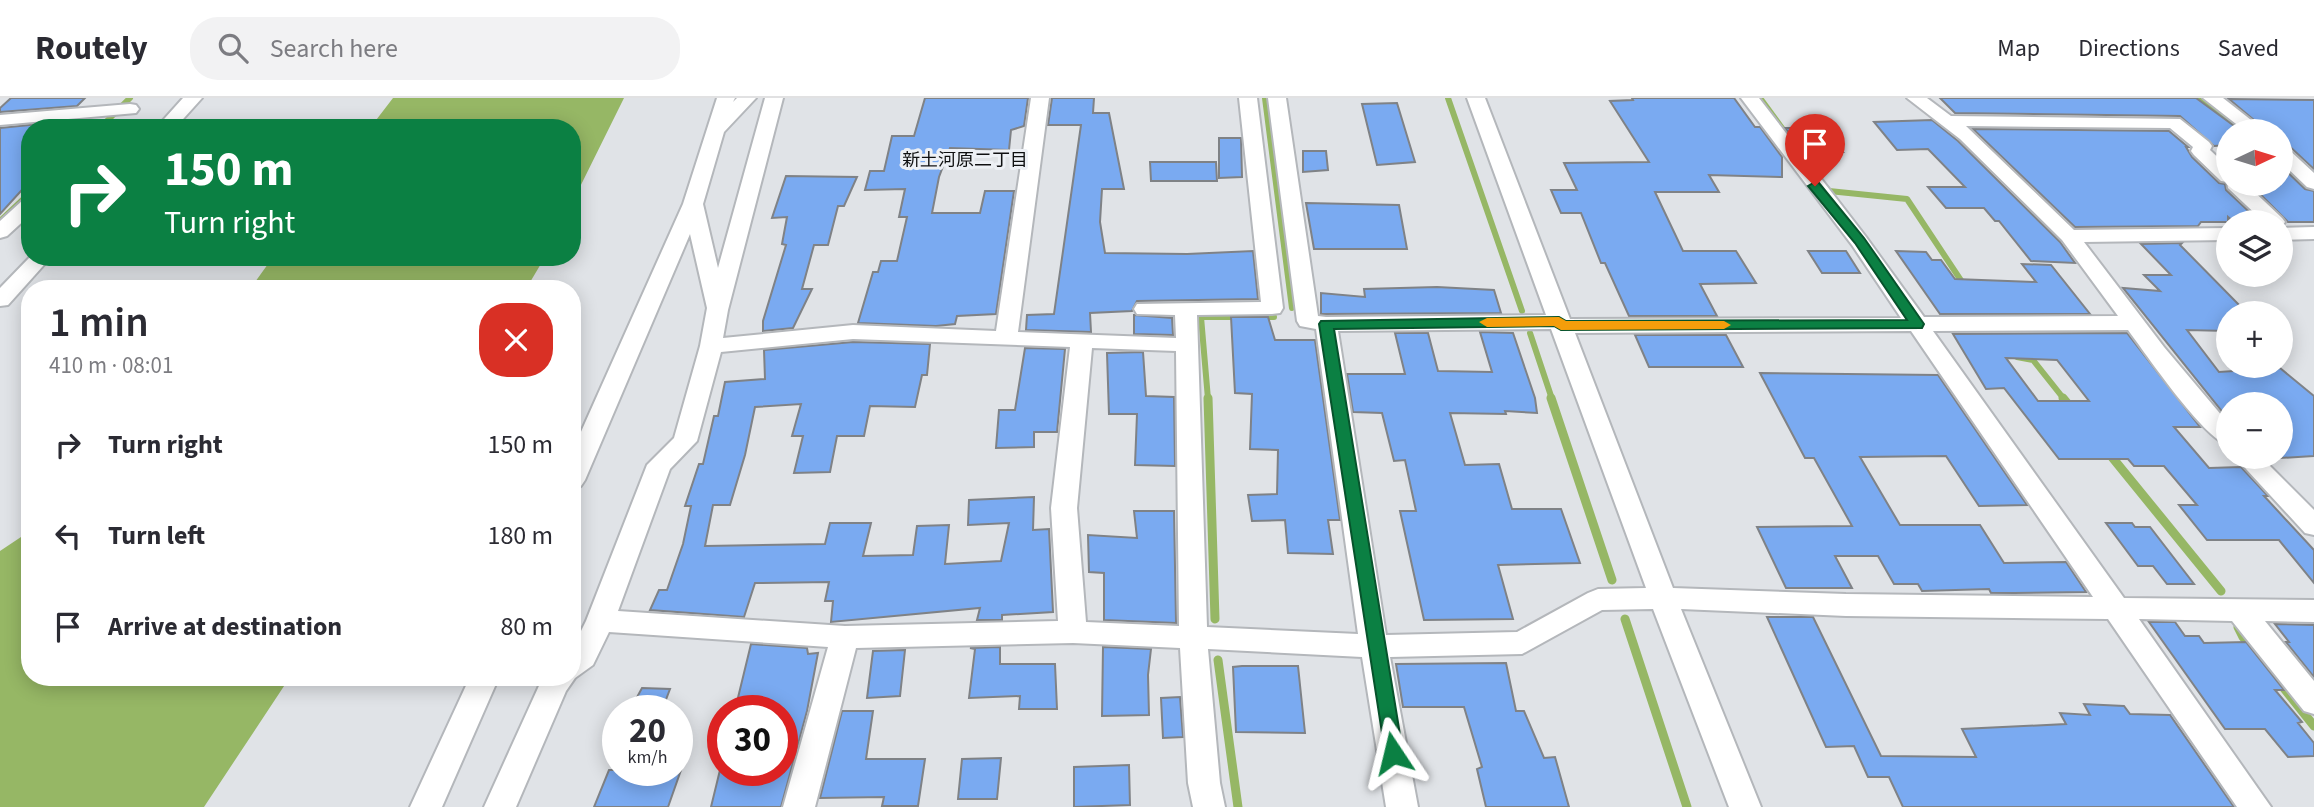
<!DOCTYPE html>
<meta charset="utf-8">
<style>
:root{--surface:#fff;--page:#f2f2f3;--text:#2b2b33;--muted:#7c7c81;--line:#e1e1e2}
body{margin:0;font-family:"Source Sans 3","Noto Sans JP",sans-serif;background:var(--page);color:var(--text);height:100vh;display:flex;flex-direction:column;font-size:26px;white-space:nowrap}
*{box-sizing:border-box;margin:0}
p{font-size:23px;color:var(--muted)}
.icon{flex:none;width:38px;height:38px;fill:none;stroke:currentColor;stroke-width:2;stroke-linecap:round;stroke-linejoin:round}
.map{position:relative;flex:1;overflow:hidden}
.panel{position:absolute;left:21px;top:182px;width:560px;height:406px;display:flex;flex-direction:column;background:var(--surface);border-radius:28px;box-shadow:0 4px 18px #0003}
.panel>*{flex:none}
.guide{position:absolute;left:21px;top:21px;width:560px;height:147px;border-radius:28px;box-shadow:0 4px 18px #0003;background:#0b8043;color:#fff;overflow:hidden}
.needle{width:46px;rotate:86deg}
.controls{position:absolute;left:2216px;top:21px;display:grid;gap:14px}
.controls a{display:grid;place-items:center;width:77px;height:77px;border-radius:50%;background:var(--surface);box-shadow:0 4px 18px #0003;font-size:35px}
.speed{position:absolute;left:602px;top:597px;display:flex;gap:14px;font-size:35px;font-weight:700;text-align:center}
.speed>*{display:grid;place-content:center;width:91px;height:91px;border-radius:50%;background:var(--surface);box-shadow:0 4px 18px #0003;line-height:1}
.speed small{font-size:18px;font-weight:400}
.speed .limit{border:10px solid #d22;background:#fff;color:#111}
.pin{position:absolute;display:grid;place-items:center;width:60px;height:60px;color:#fff;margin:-72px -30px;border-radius:50% 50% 50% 0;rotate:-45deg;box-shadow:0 0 7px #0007}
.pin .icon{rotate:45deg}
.me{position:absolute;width:77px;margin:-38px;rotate:350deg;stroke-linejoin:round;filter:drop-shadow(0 0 5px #0008)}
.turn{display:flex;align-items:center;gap:24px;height:147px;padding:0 28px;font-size:32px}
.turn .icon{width:91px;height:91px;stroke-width:2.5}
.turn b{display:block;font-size:49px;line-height:60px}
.round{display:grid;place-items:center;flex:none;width:74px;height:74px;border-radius:28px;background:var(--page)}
.overview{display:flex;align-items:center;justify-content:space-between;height:119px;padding:0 28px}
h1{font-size:42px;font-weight:600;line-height:52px}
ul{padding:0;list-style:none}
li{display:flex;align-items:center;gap:21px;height:91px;padding:0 28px}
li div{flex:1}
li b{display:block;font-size:26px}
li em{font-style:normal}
header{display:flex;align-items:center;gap:42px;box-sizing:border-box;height:98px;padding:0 35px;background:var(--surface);border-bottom:2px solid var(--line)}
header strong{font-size:33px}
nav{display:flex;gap:38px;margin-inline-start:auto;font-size:24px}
.search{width:490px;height:63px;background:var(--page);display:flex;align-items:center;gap:18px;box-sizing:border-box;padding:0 24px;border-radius:28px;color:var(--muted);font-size:26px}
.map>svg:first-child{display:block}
.water{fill:#96b765}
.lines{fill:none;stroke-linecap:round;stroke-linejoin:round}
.stream-far1{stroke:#96b765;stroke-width:6}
.stream{stroke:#96b765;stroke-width:9}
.building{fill:#7aaaf1;stroke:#7f8286;stroke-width:2;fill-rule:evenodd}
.minor-casing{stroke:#b4b7bb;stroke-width:4}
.minor{fill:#fff;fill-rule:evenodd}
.route{fill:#0b8043;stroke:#07532c;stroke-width:2}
.slow{fill:#f59e0b}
.labels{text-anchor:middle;stroke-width:6;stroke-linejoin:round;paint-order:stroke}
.far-neighbourhood-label{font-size:18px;fill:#0f1011;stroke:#edf0f5}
</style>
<header>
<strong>Routely</strong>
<div class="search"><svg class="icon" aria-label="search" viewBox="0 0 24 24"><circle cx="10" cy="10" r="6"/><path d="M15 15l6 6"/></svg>Search here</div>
<nav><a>Map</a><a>Directions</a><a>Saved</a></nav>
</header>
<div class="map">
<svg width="2314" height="709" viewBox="0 0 2314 709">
<rect width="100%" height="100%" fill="#e0e3e7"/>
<path class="water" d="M393,0H624L572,105V30H370Z
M273,159H545L526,191H250Z
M30,433V579H290L204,709H0V453Z"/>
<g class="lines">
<path class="stream-far1" d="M1265,0L1292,210
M1448,0L1522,213
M1760,0L1787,37
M2200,0L2245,33
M100,30L130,0
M2280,63L2314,95
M1824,87L1829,93L1907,101L1966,190
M0,123L30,95
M1259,219H1274
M1530,235L1552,301
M2017,259L2033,262L2064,301
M1208,301L1201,219H1239"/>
<path class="stream" d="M1208,300L1215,521
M1551,300L1612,482
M2063,300L2072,311
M2107,353L2221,493
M1625,521L1687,709
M2238,529L2243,539L2314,628
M1218,562L1238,709"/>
</g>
<path class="building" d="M11,0H85L77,8L0,14V10Z
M925,0H1028L1024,28L1011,32L1009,52L950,50L939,79L932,115H980L985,93H1014L996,216L957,218L955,226L936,228L858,225L873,174H878L881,163H897L907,119H899L905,91L865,92L870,73H884L892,38H914Z
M1052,0H1094L1093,15H1109L1124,91H1102L1100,124L1105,155L1187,156L1253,153L1258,201L1137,203L1132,213L1090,215L1091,234L1026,232L1027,217L1054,216L1081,27H1048Z
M1632,0H1734L1755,29H1760L1782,59V79L1709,77L1719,94H1655L1683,153H1736L1756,185L1700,186L1717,218H1629L1605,165H1601L1581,115H1561L1551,92H1577L1564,65L1649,64L1610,3L1633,2Z
M1940,0H2196L2241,33H2228V47L2214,48L2180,18L1955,15Z
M2229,1L2314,2V71L2288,47L2280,45V33H2267Z
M1397,5L1415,64L1377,67L1362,6Z
M1932,22L1958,43L2060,144L2075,165L2031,163L1999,123H1995L1984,110H1946L1928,89H1965L1928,51L1897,52L1874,24Z
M59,24L53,30H30V83L0,116V30Z
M1785,30H1824L1843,54L1805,55Z
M1973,31L2169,33L2188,49H2186L2192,59L2219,85L2225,86L2226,92L2260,124H2234L2228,119V124H2201L2198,128L2075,129Z
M1219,40H1241L1242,79L1219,80Z
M1303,53H1326L1328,72L1303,74Z
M1150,64H1216L1217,83H1151Z
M2280,67L2305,91L2314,93V124H2288L2253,89L2280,87Z
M786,78L857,79L844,108H838L828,147H814L802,191H812L793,230L763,233V223L786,147L782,146L787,119L772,120Z
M1306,105L1399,107L1407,151H1314Z
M2182,145L2180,147L2247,215H2228V233L2187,232L2219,274L2280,270L2314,298V358L2280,360V306H2228V321L2123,190L2160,193L2144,177H2171L2141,146Z
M1808,153H1846L1860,175H1822Z
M1896,153L1926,154L1932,162H1941L1955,181L2036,184L2022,166L2051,167L2090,216H1940Z
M1437,189L1494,192L1501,215L1321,216V195L1365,199L1364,191Z
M1134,217L1172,220L1173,237L1134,236Z
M1231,219H1268L1275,242H1315L1340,422H1328L1333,456L1288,455L1285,422L1252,423L1248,397L1277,396L1278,352L1250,351L1252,296L1235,295Z
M1480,234L1513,235L1535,300L1537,315L1505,313L1506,316L1450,315L1465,367L1499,366L1512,411H1561L1580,465L1498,467L1513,521L1424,522L1400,413H1416L1405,362L1394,363L1382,315L1353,314L1347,276H1405L1395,235H1428L1438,273L1492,274Z
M2127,235L2200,329H2174L2209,370L2241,369L2268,398H2264L2314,452V485L2279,442H2207L2179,407H2197L2164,368H2134L2128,361H2059L2004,290L1986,291L1953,236ZM2006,260L2057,262L2089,303H2038Z
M1635,237H1726L1743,269H1649Z
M853,244L930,246L927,277H922L915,309L870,308L864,338H837L830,374L794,375L803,338H792L801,306L755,309L745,357L730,407H713L705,448L825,446L830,425H871L863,458L913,457L917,428L949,427L945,466L1001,463L1009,425L968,427L969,402L1034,399L1033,432L1049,431L1053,514L1002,517V522H977L980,510L831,524L833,503H825L829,484L755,485L744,519L650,512L659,492H667L683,446L691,408H685L699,366H703L714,318H718L725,284L765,281L764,252Z
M1025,250L1065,251L1057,334H1034V349L996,350L999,312H1015Z
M1143,254L1146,298L1174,299L1175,368L1135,367L1137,316H1109L1107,255Z
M1760,275L1938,277L2027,407L1979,408L1946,358L1860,359L1900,427H1980L2004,465L2066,464L2086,494L2014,495H1991L1989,491L1922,493L1918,486H1894L1878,458H1835L1852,490H1786L1757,429L1852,428L1814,360H1805Z
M1134,413H1174L1176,525L1104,522V475L1089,474L1088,437L1137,440Z
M2106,425H2132L2135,429H2150L2194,486H2167L2153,468H2138Z
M1767,519H1813L1881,658L1976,659L1962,631L2066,626L2060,615L2090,617L2084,606L2124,608L2130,616L2170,617L2234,709H1903L1889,679H1868L1854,648L1826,649Z
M2149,524H2175L2185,538H2199L2204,545L2246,544L2284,592H2275L2302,624L2298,625L2314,645V658L2288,659L2265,631H2225Z
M2275,526L2314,527V579L2286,544H2289Z
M751,546L807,550L808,556L818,555L807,613L781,709H711L720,672H782V612H735Z
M1000,549V566H1055L1057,611H1019L1020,598L969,600L975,551L970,550Z
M1103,549L1151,551L1148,577L1149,617L1102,618Z
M905,552L900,598L867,600L873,553Z
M1506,565L1516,613H1524L1544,660L1555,659L1569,709H1486L1477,671L1482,669L1464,609H1403L1396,566Z
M1242,568H1298L1305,635L1236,634L1233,569Z
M642,590L670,591L662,612H630Z
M1180,599L1183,639L1163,640L1161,600Z
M842,613H873L866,661H925L918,708H882L884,699L820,700Z
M1001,660L997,701H958L962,661Z
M1129,667L1130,707L1074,709V669Z
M609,672H681L668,709H594Z"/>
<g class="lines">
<g class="minor-casing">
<path id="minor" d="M183,0H202L175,30H156Z
M717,0H735L733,4L737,0H756L724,34L703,106L718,170L765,0H783L728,212L723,240L853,227L996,233L1031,0H1049L1018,234L1176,240L1175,217L1137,216L1134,211L1137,206L1261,204L1239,0H1257L1283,210L1280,215L1272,216L1197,217L1207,529L1358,536L1316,231L1300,228L1297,223L1268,0H1286L1318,218L1326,219L1546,217L1467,0H1485L1570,221L1901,220L1852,147L1741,0H1759L1866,139L1924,219L2118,218L2062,142L1960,41L1907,0H1927L1951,18L2180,21L2209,44L2212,48L2210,52L2228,69V86H2246L2282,120L2285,124L2282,128L2280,124H2264L2228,90L2227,84L2221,83L2194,57L2191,53L2193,49L2170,30L1966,28L2074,132L2228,130V142L2084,144L2164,249L2228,325V347C2203,340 2146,256 2128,232L1933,233L2124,500L2314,502V524L2265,523L2314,583V616L2304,613L2232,523L2139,521L2271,709H2237L2108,521L1846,518L1681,511L1761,709H1729L1653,511L1602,512L1522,556L1390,559L1418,709H1386L1362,559L1208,551L1220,685L1225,709H1193L1188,685L1180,550L1073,545L856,550L815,709H783L828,549L609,534L593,567L575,580L566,593L516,709H484L543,579H572V551L586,523L647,367L674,340L700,248L707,210L690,136L585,382L581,388L572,391V354L683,106ZM1551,231L1646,490L1598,491L1588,495L1517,534L1386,537L1338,233ZM1911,233L2093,499L1846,496L1673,490L1575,235ZM853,241L1070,249L1051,410L1058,523L845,528L618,513L670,371L697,343L721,254ZM1092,250L1176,253L1179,528L1086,524L1077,410Z
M2203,0H2223L2265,33H2245Z
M130,6L136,7L139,11L136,15L0,27V17Z
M2280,48L2286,49L2314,75V91L2307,89L2280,63Z
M30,100V117L7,138L0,140V123L23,102Z
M2314,129V141L2280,142V130Z
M30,159H51L8,207L0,208V190Z
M2235,359H2261L2314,412V437L2305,435Z
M470,579H499L442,709H410Z"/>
</g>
<use href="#minor" class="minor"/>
</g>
<path class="route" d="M1815,84L1819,85L1864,140L1924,226L1922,230L1561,232L1554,228L1334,231L1403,655L1400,661L1393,664L1386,661L1319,226L1321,223L1559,219L1566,223L1907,222L1855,145L1808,88Z"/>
<path class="slow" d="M1559,219L1566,223H1724L1731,227L1724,231L1561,232L1554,228L1487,229L1479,224L1487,220Z"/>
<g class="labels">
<g class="far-neighbourhood-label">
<text x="965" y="68">新土河原二丁目</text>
</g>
</g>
</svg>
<div class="controls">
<a><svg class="needle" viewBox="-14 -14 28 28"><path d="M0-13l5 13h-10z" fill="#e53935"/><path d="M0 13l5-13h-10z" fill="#7c7c81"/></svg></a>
<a><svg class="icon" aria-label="layers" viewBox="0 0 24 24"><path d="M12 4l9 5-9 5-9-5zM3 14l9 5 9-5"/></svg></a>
<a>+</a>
<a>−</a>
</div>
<div class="speed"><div>20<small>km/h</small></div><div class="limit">30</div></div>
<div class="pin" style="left:1815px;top:88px;background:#d93025"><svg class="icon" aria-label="arrive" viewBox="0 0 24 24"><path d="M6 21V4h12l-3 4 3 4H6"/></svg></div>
<svg class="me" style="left:1393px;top:655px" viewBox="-20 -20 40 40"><path d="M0-17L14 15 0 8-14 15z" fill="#0b8043" stroke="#fff" stroke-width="4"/></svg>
<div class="guide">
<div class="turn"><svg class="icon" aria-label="right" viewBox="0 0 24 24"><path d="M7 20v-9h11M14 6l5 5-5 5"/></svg><div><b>150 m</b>Turn right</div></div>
</div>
<section class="panel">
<div class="overview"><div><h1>1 min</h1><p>410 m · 08:01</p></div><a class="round" style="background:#d93025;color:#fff"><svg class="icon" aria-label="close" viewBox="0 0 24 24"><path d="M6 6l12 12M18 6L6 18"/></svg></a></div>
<ul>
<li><svg class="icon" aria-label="right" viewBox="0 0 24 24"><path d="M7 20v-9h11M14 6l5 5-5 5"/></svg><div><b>Turn right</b></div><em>150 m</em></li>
<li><svg class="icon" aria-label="left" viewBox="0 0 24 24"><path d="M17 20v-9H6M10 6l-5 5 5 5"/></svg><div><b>Turn left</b></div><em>180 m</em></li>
<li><svg class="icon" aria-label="arrive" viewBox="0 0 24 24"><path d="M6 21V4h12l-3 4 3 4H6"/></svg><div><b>Arrive at destination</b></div><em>80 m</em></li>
</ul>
</section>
</div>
